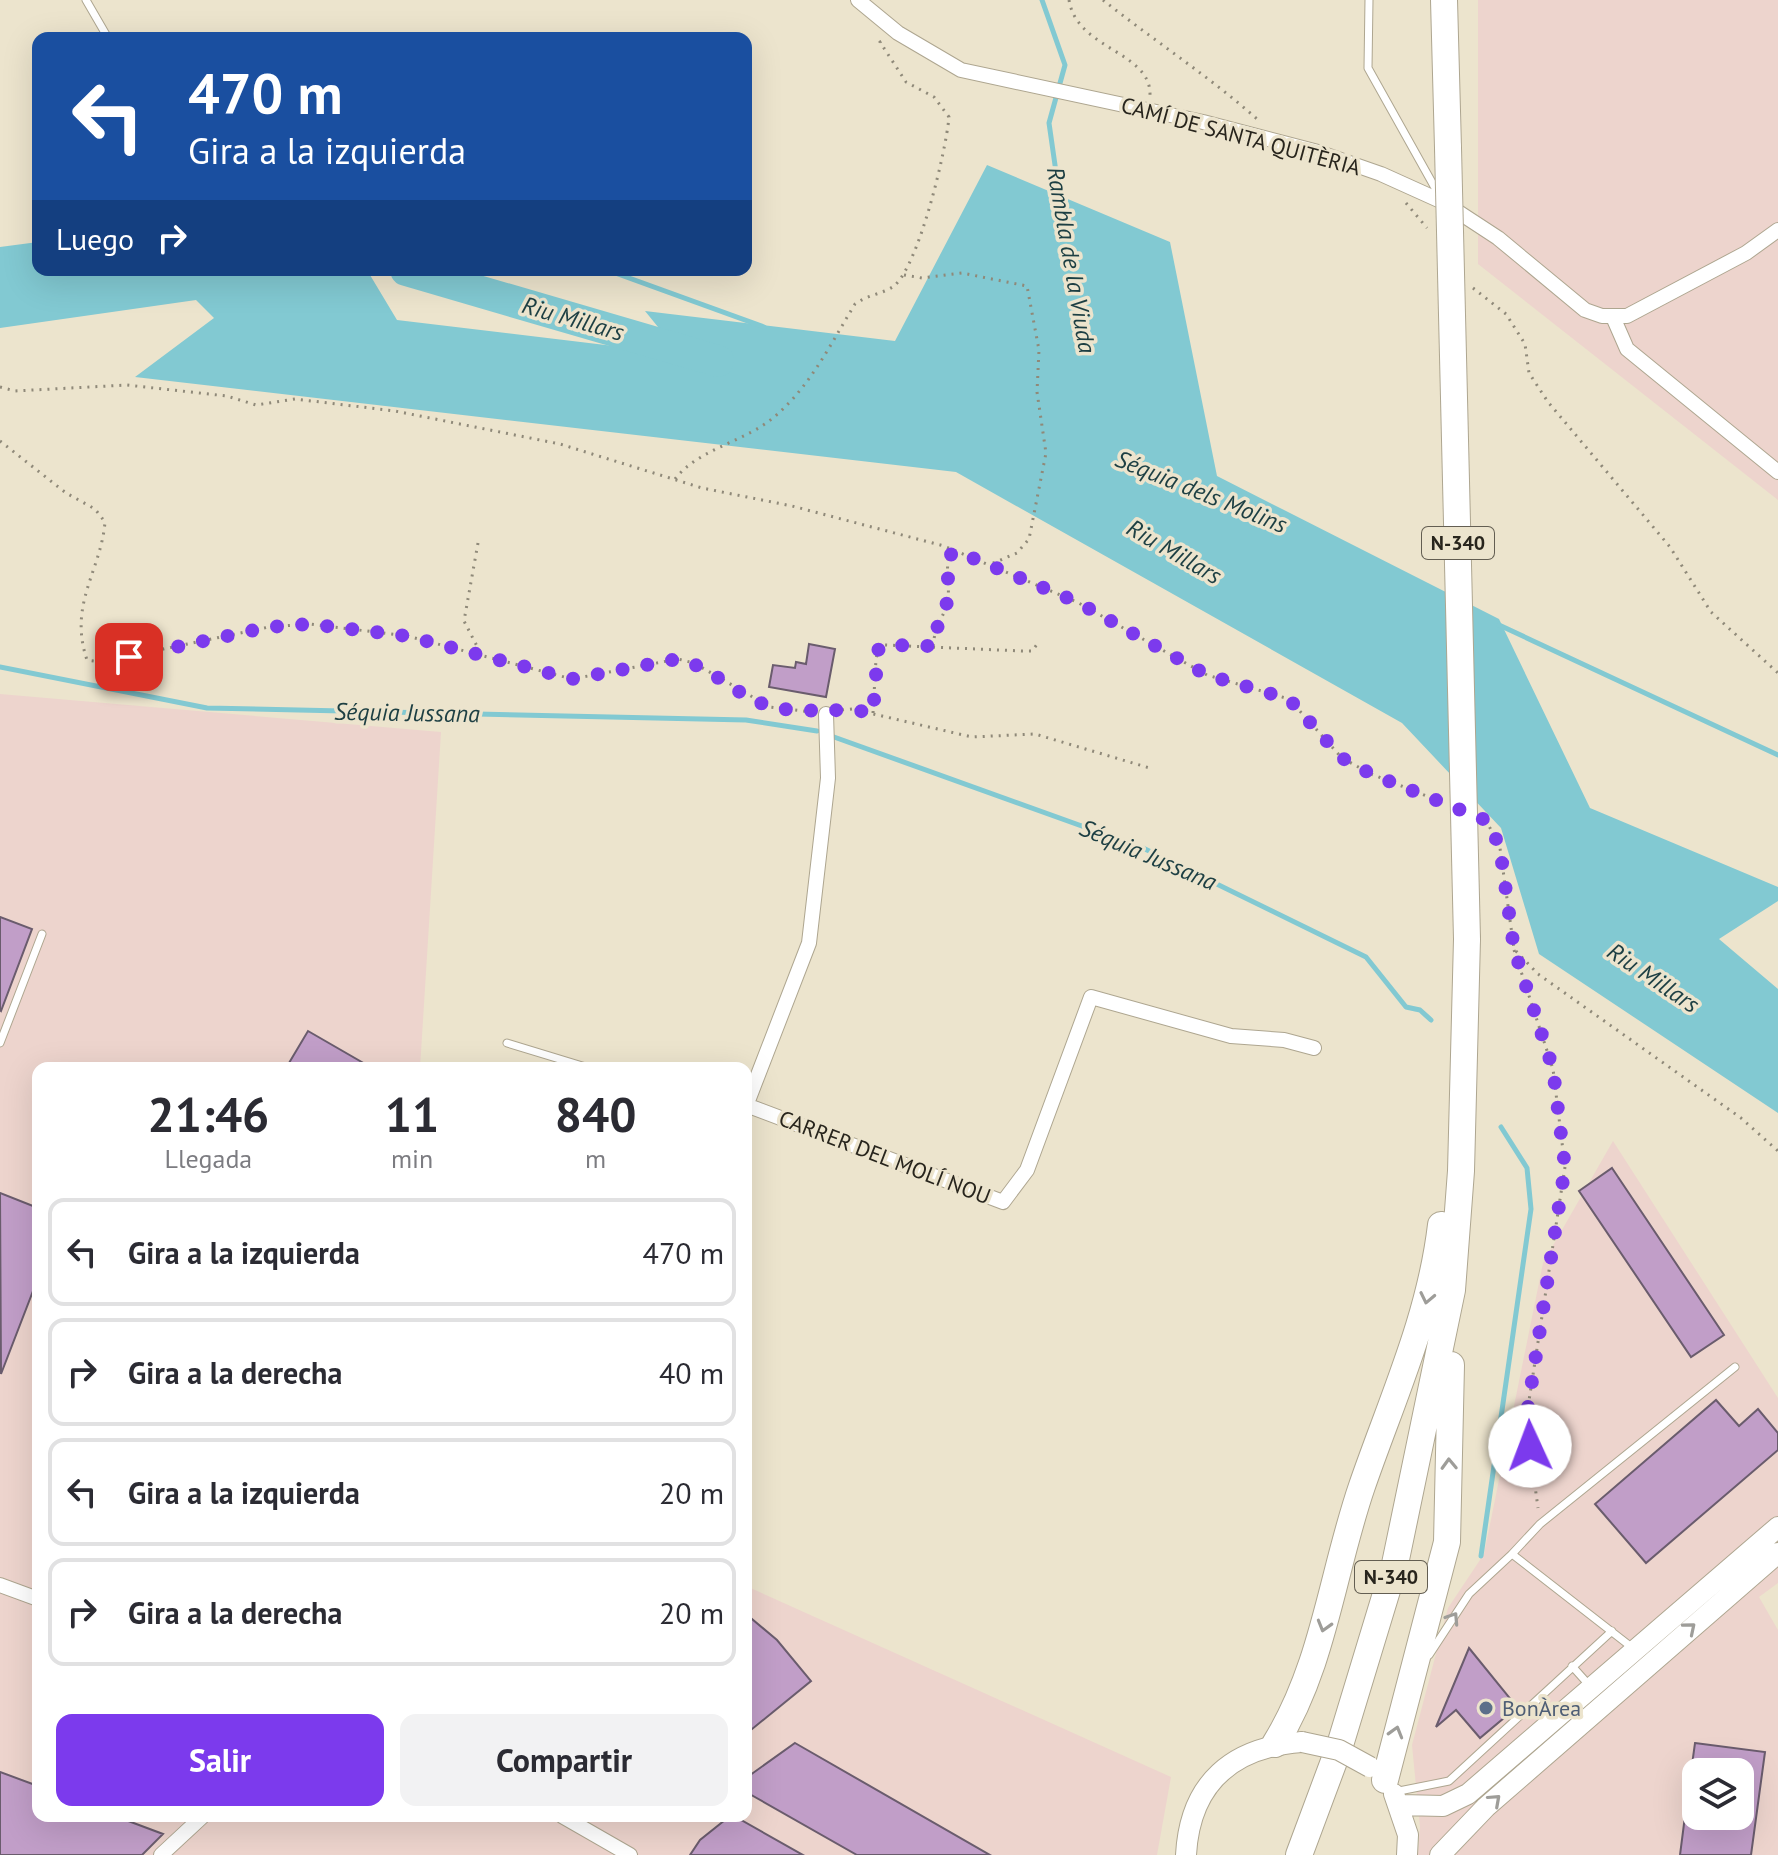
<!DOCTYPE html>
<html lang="es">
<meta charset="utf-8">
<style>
:root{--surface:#fff;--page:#f2f2f3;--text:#2b2b33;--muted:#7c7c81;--line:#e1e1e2;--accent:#7c3aed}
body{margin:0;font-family:"PT Sans",sans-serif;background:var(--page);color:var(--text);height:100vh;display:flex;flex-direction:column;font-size:30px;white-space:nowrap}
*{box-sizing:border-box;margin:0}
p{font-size:26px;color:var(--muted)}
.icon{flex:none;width:44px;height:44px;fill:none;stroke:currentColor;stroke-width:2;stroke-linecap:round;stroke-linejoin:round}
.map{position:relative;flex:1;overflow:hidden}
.side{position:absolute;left:32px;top:1062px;width:720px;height:760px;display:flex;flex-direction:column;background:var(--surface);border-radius:16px;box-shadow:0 8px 32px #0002}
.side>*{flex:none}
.hud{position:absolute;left:32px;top:32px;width:720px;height:244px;border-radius:16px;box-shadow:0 8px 32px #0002;background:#1a4fa0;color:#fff;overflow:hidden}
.tools{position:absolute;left:1682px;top:1758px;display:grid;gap:16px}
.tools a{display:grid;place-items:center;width:72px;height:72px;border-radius:16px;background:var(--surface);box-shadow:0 8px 32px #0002;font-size:40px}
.pin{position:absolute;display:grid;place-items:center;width:68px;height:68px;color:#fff;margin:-34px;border-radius:16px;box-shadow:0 4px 12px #0006}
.me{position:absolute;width:88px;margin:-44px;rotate:358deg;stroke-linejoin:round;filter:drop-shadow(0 0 6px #0008)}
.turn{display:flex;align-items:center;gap:28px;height:168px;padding:0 24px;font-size:36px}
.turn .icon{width:104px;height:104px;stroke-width:2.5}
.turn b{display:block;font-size:56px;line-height:68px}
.then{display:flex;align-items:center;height:76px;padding:0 24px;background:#0003;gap:16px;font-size:30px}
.eta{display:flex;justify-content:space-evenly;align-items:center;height:136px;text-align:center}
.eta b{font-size:48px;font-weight:700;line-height:56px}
.cta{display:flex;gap:16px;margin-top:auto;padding:16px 24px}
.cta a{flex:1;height:92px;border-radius:16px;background:var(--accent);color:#fff;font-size:32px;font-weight:700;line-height:92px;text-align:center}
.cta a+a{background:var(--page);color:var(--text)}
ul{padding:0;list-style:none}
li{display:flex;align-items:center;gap:24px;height:108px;margin:0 16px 12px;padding:0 8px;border:4px solid var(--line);border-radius:16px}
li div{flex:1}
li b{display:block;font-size:30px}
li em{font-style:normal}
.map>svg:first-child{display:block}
.industrial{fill:#edd4cd;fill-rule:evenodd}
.water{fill:#82c9d2}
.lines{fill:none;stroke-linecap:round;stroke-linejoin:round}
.stream{stroke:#82c9d2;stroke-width:5}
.river{stroke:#82c9d2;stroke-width:32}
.building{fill:#c19ec8;stroke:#6a5c6d;stroke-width:2}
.lane-casing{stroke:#aea690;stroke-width:9}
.street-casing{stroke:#aea690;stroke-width:16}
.secondary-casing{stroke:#aea690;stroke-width:22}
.highway-casing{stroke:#aea690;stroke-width:28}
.path{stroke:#8f8979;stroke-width:3;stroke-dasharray:2 6;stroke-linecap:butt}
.lane{stroke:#fff;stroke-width:7}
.street{stroke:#fff;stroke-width:14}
.secondary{stroke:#fff;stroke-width:20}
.highway{stroke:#fff;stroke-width:26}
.secondary-bridge-casing{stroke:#aea690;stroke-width:22;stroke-linecap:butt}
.highway-bridge-casing{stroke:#aea690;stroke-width:28;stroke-linecap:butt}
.secondary-bridge{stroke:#fff;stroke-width:20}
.highway-bridge{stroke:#fff;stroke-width:26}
.oneway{stroke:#9e9d99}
.route{stroke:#7c3aed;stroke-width:14;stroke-dasharray:0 25.2}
.service-dot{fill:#5c6f8a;stroke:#ece4cd;stroke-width:3}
.labels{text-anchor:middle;stroke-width:7;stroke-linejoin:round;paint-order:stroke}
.shield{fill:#ece4cd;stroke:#635e52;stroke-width:2}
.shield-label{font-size:20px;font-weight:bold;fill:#28251d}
.street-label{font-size:22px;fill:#28251d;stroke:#ece4cd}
.service-label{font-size:22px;fill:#4e5e75;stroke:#ece4cd;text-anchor:start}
.water-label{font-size:24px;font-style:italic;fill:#1d3f43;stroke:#ece4cd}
</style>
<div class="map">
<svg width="1778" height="1855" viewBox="0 0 1778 1855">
<rect width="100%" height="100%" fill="#ece4cd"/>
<path class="industrial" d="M1478,0H1778V500L1478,264Z
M0,694L441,732L420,1068H38V1816H746V1586L1171,1777L1157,1855H0Z
M1613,1141L1778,1398V1583L1759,1597L1778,1630V1855H1418L1420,1827L1412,1745L1448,1608L1484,1554L1543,1263ZM1696,1772H1740V1816H1696Z"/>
<path class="water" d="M987,165L1170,242L1217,476L1499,619L1590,808L1778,887V901L1719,939L1778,989V1113L1539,954L1501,828L1402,723L956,472L135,377L214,318L196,300L0,328V247L38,242V270H367L397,320L680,354L645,311L895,341Z"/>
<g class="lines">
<path class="stream" d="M1042,0L1065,65L1049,123L1060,200
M607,270L764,327
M1499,625L1778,755
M0,667L207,708L746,720L817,731
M834,737L1143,848L1366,957L1406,1007L1420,1010L1431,1020
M1481,1556L1531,1209L1527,1168L1501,1127"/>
<path class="river" d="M406,270L718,361"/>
</g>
<path class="building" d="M809,644L835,649L826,697L769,687L773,665L795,668L796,662L806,664Z
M0,917L32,929L1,1011L0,1010Z
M308,1031L372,1068H286Z
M1612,1168L1724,1335L1691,1357L1579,1191Z
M0,1193L38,1208V1278L1,1374Z
M1716,1400L1739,1426L1758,1409L1778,1433V1450L1646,1563L1595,1504Z
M746,1614L777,1640L811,1681L746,1734Z
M1469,1648L1517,1707L1480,1738L1456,1710L1436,1727Z
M795,1743L990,1855H857L746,1792V1778Z
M1695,1743L1765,1752L1751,1855H1680L1685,1816H1740V1772H1691Z
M0,1772L38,1786V1816H115L163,1834L142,1855H0Z
M730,1816H734L803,1855H690L700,1840Z"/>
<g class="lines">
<g class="lane-casing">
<path id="lane" d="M86,0L108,38
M1369,0L1368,68L1439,195
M0,1043L42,934
M507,1043L589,1068
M1512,1554L1540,1524L1735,1367
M1429,1655L1469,1594L1512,1554L1634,1649
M1572,1666L1589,1685
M1394,1792L1449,1781L1612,1631"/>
</g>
<g class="street-casing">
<path id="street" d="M858,0L898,33L961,70L1203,122L1318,152L1381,174L1443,202L1498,238L1585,310L1602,316H1627L1746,253L1778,230
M1613,317L1627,349L1778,472
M746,1105L1003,1202L1027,1170L1091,997L1231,1036L1284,1040L1314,1048
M746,1106L809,943L828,778L826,714
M0,1585L38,1599
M562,1816L630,1855
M161,1855L203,1816"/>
</g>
<g class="secondary-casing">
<path id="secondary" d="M1394,1794L1408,1835L1407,1855
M1401,1805L1443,1806L1468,1794L1778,1527
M1186,1855C1190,1782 1233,1747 1302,1742
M1440,1855L1486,1807L1778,1553"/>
</g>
<g class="highway-casing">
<path id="highway" d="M1444,0L1448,148
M1275,1744C1324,1665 1332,1573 1362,1486C1392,1399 1430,1318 1441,1225
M1385,1780L1447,1542L1451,1365
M1299,1855L1340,1745L1395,1564L1452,1290L1461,1171L1467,939"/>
</g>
<path class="path" d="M1069,0C1077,50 1151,51 1150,95
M1103,0C1153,40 1210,77 1257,119
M1406,203L1427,228
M904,275L922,278L962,273L1027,286L1039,350L1037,392L1046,453L1029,539L1017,553L991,564
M1473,288L1506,314L1525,344L1529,373L1548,402L1670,547L1711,612L1778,673
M0,387L15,391L127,385L227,396L256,405L295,399L395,411L560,444L702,488L792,506L944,546L1077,602L1207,675L1289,699L1342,758L1371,774L1442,802
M0,441L66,493L95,509L105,522C101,571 68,604 87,660L101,662L269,627L310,624L407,636L572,679L678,659L694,663L770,707L811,712
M675,479C698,449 744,442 773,418C810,387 830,345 855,304C867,295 883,294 894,286C919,265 946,151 949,117L934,97L906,82L880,42L884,40
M478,543L464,621L481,654
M933,646C935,625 943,620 947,602C951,587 945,571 949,556L956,551
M842,710L852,709L972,737L1035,734L1153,769
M873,713L876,659L878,650L885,645L1022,651H1032L1038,643
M1486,820L1500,848L1514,949L1538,974L1741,1118L1778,1151
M1514,950L1553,1069L1565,1167L1526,1420L1538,1508"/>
<use href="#lane" class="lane"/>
<use href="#street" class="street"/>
<use href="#secondary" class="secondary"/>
<use href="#highway" class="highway"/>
<g class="secondary-bridge-casing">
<path id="secondary-bridge" d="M1302,1742L1339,1750L1370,1767"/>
</g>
<g class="highway-bridge-casing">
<path id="highway-bridge" d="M1448,148L1467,939"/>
</g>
<use href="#secondary-bridge" class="secondary-bridge"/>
<use href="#highway-bridge" class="highway-bridge"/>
</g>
<defs><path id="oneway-chevron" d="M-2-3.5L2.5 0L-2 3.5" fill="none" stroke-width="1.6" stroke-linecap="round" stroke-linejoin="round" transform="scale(2)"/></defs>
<g class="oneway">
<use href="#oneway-chevron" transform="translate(1427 1298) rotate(102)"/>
<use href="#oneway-chevron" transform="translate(1449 1464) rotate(-92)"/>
<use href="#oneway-chevron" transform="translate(1453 1618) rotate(-57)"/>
<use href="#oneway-chevron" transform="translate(1324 1626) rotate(106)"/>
<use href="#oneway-chevron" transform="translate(1690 1628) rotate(-40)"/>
<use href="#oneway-chevron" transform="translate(1396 1732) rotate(-74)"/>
<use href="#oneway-chevron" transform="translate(1495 1800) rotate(-42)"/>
</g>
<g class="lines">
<path class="route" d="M129,657L269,627L310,624L407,636L572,679L678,659C713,667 739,699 773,707C808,715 840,706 873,713L878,650L885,645L933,646C935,625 943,620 947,602C951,587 945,571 949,556L956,551L1077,602L1207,675L1289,699L1342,758L1371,774L1488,821L1500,848L1514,949L1553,1069L1565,1167L1526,1420L1530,1446"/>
</g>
<circle class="service-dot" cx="1486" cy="1708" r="8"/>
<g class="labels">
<g class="shield">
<rect x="1422" y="527" width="72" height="32" rx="6"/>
<rect x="1355" y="1561" width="72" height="32" rx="6"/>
</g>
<g class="shield-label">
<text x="1458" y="550">N-340</text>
<text x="1391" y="1584">N-340</text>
</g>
<g class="street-label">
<text transform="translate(1241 136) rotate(15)" y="8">CAMÍ DE SANTA QUITÈRIA</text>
<text transform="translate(885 1157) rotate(21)" y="8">CARRER DEL MOLÍ NOU</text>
</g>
<g class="service-label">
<text x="1502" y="1716">BonÀrea</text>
</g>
<g class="water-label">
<text transform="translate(1071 260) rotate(80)" y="8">Rambla de la Viuda</text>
<text transform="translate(573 319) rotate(16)" y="8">Riu Millars</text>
<text transform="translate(1201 492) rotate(22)" y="8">Séquia dels Molins</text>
<text transform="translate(1174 552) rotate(30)" y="8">Riu Millars</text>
<text transform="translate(407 713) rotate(1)" y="8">Séquia Jussana</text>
<text transform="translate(1148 855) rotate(23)" y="8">Séquia Jussana</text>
<text transform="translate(1653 978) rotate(34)" y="8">Riu Millars</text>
</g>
</g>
</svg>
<div class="tools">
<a><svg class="icon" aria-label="layers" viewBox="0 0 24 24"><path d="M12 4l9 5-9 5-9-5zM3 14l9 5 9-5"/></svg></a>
</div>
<div class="pin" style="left:129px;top:657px;background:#d93025"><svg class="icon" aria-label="arrive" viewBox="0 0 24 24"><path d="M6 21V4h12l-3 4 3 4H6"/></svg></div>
<svg class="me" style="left:1530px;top:1446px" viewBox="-20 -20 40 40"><circle r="19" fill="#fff"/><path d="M0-13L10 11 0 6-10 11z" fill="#7c3aed"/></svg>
<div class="hud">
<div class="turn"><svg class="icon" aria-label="left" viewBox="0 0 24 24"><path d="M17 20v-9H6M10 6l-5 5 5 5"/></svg><div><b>470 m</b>Gira a la izquierda</div></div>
<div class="then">Luego<svg class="icon" aria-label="right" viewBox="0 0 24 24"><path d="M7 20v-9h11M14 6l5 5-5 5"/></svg></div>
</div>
<section class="side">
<div class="eta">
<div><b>21:46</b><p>Llegada</p></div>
<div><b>11</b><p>min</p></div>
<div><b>840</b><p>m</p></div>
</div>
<ul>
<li><svg class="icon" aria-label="left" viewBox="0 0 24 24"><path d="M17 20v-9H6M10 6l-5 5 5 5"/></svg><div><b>Gira a la izquierda</b></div><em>470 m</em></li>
<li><svg class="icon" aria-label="right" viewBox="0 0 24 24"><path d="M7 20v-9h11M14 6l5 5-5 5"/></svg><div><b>Gira a la derecha</b></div><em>40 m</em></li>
<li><svg class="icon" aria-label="left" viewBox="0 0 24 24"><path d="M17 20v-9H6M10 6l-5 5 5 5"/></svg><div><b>Gira a la izquierda</b></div><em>20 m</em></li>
<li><svg class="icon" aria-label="right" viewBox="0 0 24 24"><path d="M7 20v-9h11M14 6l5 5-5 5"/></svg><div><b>Gira a la derecha</b></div><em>20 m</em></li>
</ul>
<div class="cta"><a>Salir</a><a>Compartir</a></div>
</section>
</div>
